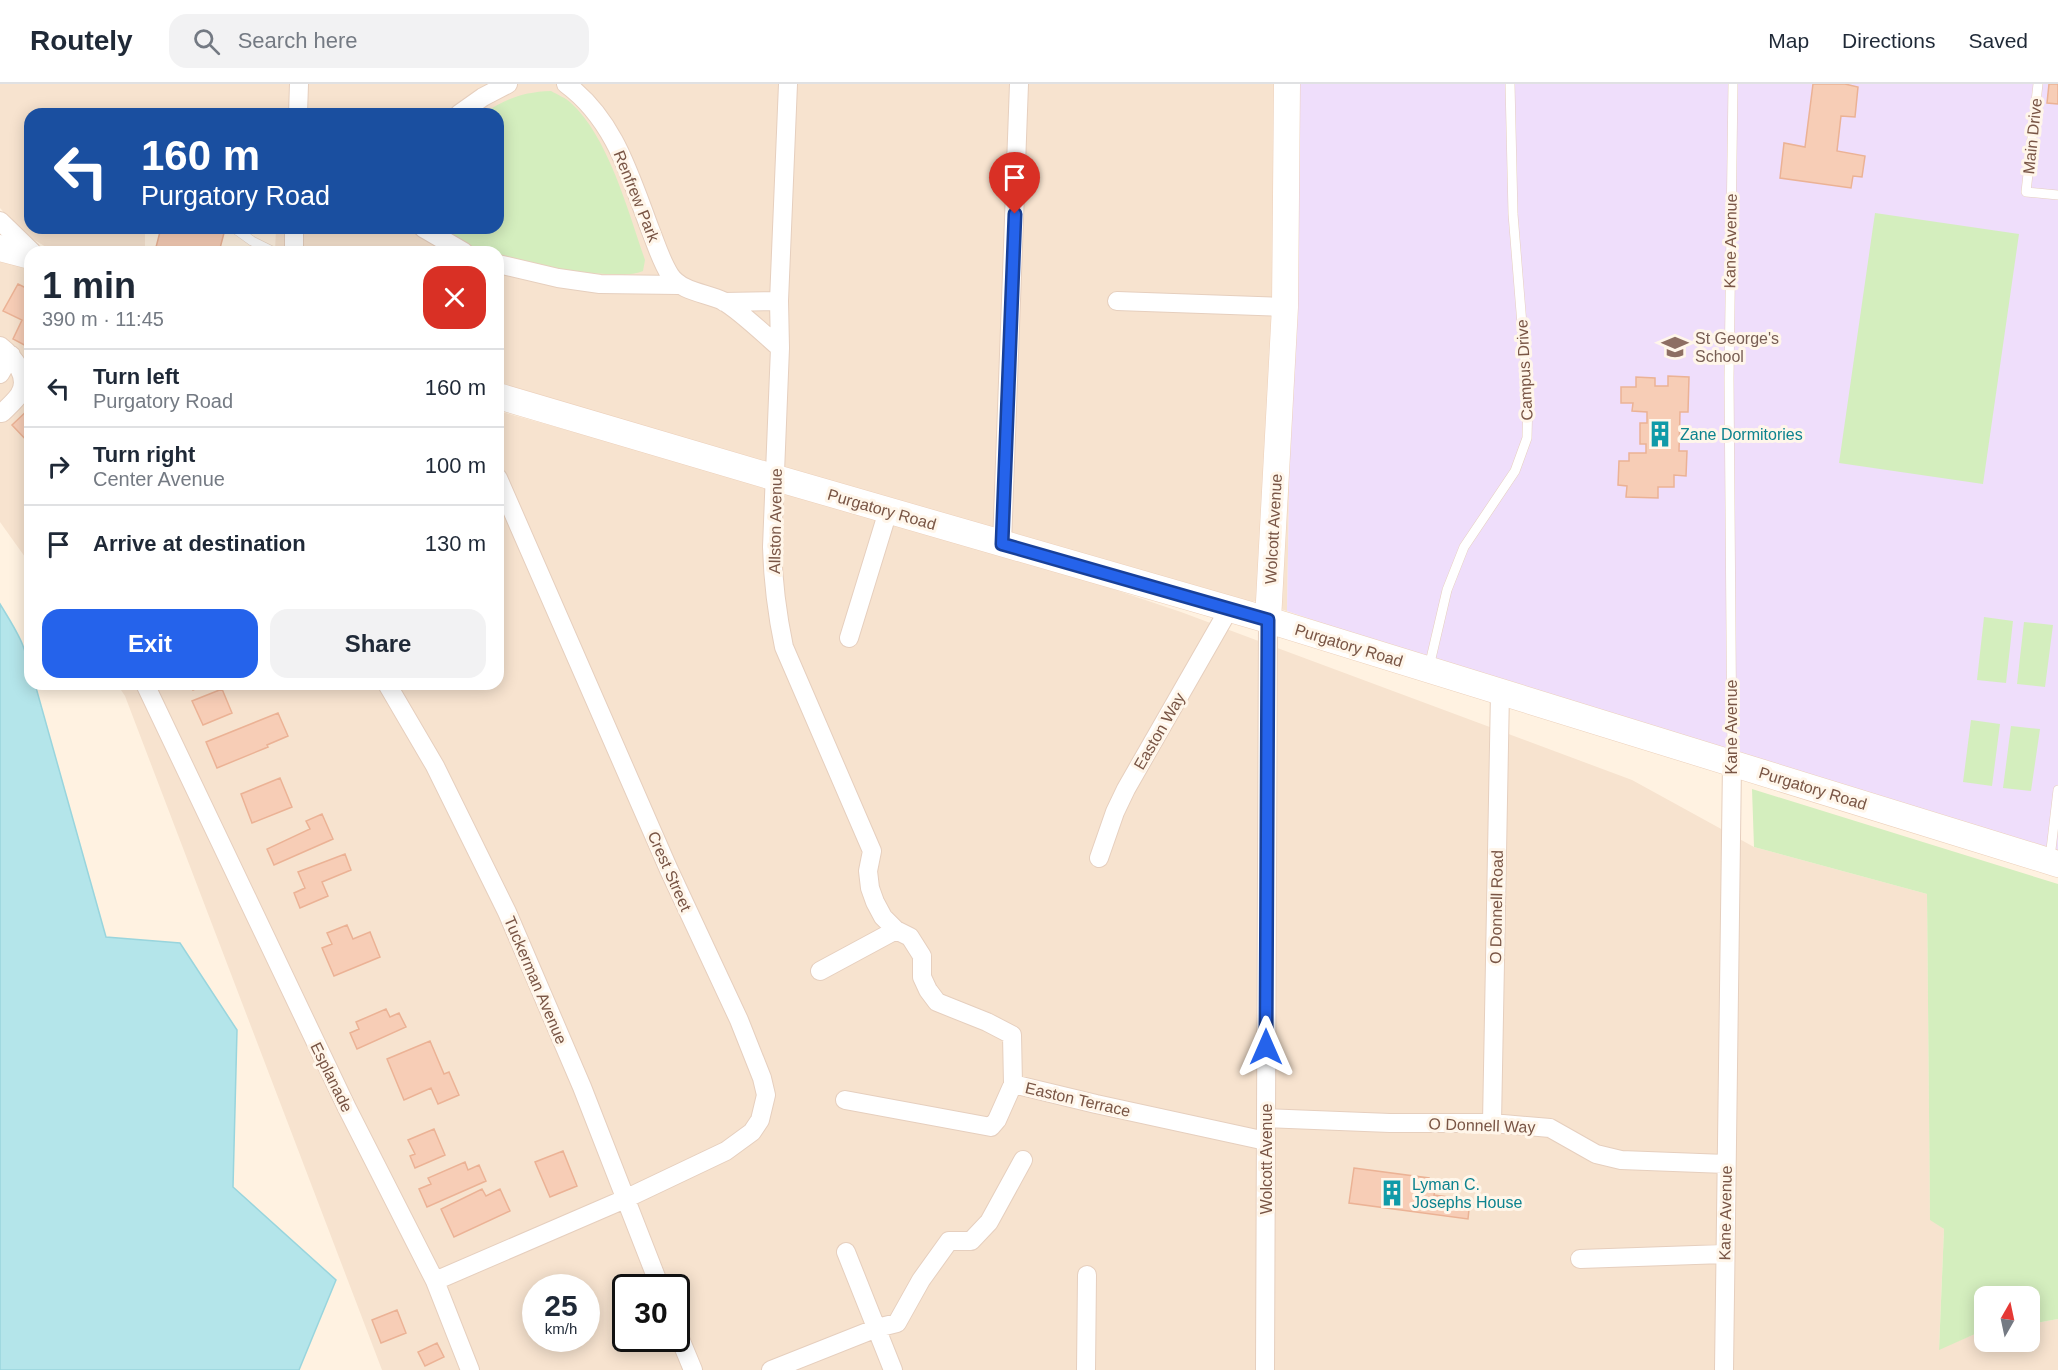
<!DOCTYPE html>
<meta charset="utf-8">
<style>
:root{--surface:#fff;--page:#f2f2f3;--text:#1f2937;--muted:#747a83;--line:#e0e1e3;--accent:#2563eb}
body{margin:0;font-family:Arial,sans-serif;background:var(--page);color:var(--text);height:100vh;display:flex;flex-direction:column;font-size:22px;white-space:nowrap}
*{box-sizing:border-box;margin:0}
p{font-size:20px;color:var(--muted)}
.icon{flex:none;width:33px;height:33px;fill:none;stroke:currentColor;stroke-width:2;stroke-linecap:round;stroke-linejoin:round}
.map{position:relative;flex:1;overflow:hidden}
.side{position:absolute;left:24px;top:162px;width:480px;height:444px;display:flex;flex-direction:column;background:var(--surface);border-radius:18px;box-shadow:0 3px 15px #0003}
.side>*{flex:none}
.hud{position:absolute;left:24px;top:24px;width:480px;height:126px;border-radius:18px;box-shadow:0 3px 15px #0003;background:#1a4fa0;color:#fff;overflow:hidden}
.needle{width:39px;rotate:9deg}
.fabs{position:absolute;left:1974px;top:1202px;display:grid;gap:12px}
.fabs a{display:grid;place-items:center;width:66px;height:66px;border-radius:12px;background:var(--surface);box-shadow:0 3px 15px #0003;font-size:30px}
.speed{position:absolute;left:522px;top:1190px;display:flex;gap:12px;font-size:30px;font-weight:700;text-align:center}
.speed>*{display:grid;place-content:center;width:78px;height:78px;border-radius:50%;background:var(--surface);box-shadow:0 3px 15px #0003;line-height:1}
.speed small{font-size:15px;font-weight:400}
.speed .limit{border:3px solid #111;border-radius:9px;background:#fff;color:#111}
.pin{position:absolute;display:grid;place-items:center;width:51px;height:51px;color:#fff;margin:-62px -26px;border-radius:50% 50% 50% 0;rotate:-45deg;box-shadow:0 0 6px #0007}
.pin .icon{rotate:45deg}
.me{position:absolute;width:66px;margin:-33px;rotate:0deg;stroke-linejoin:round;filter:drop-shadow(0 0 4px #0008)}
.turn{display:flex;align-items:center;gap:21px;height:126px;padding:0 18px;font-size:27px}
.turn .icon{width:78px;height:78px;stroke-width:2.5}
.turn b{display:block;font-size:42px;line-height:51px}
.round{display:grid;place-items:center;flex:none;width:63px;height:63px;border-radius:18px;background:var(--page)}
.overview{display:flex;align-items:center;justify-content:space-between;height:102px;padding:0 18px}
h1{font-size:36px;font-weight:700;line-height:45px}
.primary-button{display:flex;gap:12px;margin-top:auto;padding:12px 18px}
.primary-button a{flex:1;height:69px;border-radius:18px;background:var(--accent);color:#fff;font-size:24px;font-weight:700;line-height:69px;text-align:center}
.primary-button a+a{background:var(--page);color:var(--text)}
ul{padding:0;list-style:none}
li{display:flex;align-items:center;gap:18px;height:78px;padding:0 18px;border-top:2px solid var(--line)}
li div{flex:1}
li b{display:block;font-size:22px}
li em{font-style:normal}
header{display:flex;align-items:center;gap:36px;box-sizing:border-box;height:84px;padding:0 30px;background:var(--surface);border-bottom:2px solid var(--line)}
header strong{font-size:28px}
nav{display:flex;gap:33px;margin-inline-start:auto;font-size:21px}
.search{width:420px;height:54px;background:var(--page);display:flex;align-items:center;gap:15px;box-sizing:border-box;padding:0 21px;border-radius:18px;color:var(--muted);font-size:22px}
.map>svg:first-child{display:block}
.residential{fill:#f7e3cf;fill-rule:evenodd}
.education{fill:#efdefb}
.green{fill:#d4eebe}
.water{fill:#b4e5ea;stroke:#99d5dd;stroke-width:1.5}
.building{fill:#f7cdb6;stroke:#ebb295;stroke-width:1.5}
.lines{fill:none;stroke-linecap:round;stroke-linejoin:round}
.lane-casing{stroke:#e6cfbe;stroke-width:10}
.street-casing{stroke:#e6cfbe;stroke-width:20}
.secondary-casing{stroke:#ecd0bb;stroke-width:27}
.lane{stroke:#fff;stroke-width:9}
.street{stroke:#fff;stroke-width:18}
.secondary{stroke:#fff;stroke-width:26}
.route-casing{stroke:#184099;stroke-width:15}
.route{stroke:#2563eb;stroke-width:10}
.labels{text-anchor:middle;stroke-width:6;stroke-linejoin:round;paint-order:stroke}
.street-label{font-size:16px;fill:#795545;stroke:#fff6ea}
.education-label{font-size:16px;fill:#785e54;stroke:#fff6ea;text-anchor:start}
.culture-label{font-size:16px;fill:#0d838f;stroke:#fff6ea;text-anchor:start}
</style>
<header>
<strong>Routely</strong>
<div class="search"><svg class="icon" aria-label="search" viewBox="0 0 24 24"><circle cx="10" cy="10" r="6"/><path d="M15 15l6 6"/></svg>Search here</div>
<nav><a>Map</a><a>Directions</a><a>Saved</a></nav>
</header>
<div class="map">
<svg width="2058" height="1286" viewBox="0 0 2058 1286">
<rect width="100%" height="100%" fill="#fff2e1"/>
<path class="residential" d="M0,0H1296L1287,527L1255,517L1242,521L1228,520L498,298V168H275L276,144H498V30H30V144H145V168H63L46,163L21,148L0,124Z
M0,175L30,185V480L0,438Z
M498,327L991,464L1181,528L1632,696L1754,763L1927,810L1930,1135L1944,1145L1939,1265L1975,1250L1984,1248V1257H2030V1240L2058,1235V1286H382L125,612L117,600H498ZM536,1203H586V1254H536ZM626,1203H676V1254H626Z"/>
<path class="education" d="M1296,0H2058V780L1714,674L1287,527Z"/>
<path class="green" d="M551,7C558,11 566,14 571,19C608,52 629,130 645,176L643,187C631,192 619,190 606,190C568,188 534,182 498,171V168C475,168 455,155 436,144H498V30H482C506,15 522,8 551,7Z
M1875,129L2019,150L1983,400L1839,379Z
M1984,533L2013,537L2006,599L1977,596Z
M2024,538L2053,541L2045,603L2017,600Z
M1971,636L2000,640L1992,702L1963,698Z
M2011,642L2040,645L2031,707L2003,704Z
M1752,705L2058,800V1235L2030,1240V1212H1984V1248L1975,1250L1939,1266L1944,1145L1930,1136L1927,810L1754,763Z"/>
<path class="water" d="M0,520C17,548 30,566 30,600H35L106,853L180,859L237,946L233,1103L336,1196L299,1286H0Z"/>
<path class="building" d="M1813,0H1845L1858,3L1855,33L1841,32L1837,67L1865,72L1862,93L1853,92L1851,104L1780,94L1784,59L1805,63Z
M2049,0H2058V20L2047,19Z
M161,144H203L224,149L219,168H158L155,167Z
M18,200L30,206V264L13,255L22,236L3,227Z
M1668,292L1689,293L1688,328H1680L1679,367H1687L1686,392L1674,391V403H1658V414L1626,413L1627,402L1618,401L1619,377H1629V369H1646V360H1640V339H1647V328L1632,327L1633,319H1621V303H1636V293L1655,294V302H1668Z
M30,324V360L12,341Z
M191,600H207L193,606Z
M222,605L232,629L203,641L192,617Z
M278,629L288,652L267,661L268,663L217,684L206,658Z
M280,694L292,723L252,739L241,710Z
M322,730L333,755L274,781L267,765L310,745L306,737Z
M345,770L351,786L322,798L328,812L300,824L294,809L305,804L298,788Z
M347,841L353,855L370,848L380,873L334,892L322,864L332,860L327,849Z
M386,925L390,933L399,929L406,943L357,965L350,949L359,945L356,938Z
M430,957L444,990L449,988L459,1011L438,1020L431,1004L404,1016L387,975Z
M434,1045L445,1071L415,1084L410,1072L415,1070L408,1056Z
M563,1067L577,1102L550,1113L535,1078Z
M465,1078L468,1086L479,1081L486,1097L427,1123L419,1105L431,1100L428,1094Z
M1354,1084L1429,1094L1427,1106L1435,1107L1434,1111L1470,1116L1468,1135L1349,1119Z
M482,1105L486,1112L500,1105L510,1127L454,1153L441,1125Z
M397,1226L406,1249L381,1259L372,1236Z
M437,1259L444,1273L425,1282L418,1268Z"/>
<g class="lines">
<g class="lane-casing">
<path id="lane" d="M2038,0L2026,108L2058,111
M234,144L252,157L274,168
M1429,583L1447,506L1464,463L1515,387L1527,354L1528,314L1513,130L1510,0
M1732,677L1729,294L1733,0
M2050,774L2058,706"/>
</g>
<g class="street-casing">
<path id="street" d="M566,0C614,35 630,92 650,145C656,160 661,177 670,191C681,208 707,209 723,217C739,226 765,251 780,264
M788,0L779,217L780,264L772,463C773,497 777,530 784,563L872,767L868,787L870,804L875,818L883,833L896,846L910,853L922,872V893L928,906L937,918L987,938L1012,951L1013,1000L997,1036L991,1043L845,1016
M298,30L299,0
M459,30L483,13L508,0
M0,137L32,168
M423,144L464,168
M294,168V144
M498,180L558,194L600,200L679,201
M1117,217L1285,223
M724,218L779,217
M0,262C13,272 31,294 19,311C15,317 8,323 2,329H0
M0,290L11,271
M1002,460L1019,0
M849,554L888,427
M145,600L347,1024L435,1197L470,1286
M387,600L435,682L507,828L582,1003L660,1203
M1099,774L1115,728L1126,705L1229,525
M820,887L896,846
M1013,1000L1096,1020L1266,1057
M1266,1034L1390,1039H1492L1550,1044L1596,1070L1621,1076L1726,1080
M1492,1039L1500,608
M846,1168L893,1286
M1580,1175L1724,1170
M435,1197L625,1115L726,1067L752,1048L760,1036L766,1011L762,994L739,936L669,786L498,394
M676,1245L693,1286
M771,1286L877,1244L897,1239L921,1196L949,1157H971L989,1138L1023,1076
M1086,1286L1087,1191
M1265,1286L1268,536
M1724,1286L1732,679"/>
</g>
<g class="secondary-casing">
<path id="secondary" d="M0,164L30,172
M498,312L776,394L1268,536L2058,780
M1268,536L1285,223L1287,0"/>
</g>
<use href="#lane" class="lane"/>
<use href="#street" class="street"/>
<use href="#secondary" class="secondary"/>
</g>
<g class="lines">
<g class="route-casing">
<path id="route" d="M1015,130L1002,460L1268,536L1266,963"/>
</g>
<use href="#route" class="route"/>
</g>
<defs>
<g id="school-bare" transform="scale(2.07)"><path d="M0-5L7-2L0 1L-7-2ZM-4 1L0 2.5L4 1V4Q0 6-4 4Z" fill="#8d6e63" stroke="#fff6ea" stroke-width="2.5" paint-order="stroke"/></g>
<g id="building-bare" transform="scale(2.07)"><path d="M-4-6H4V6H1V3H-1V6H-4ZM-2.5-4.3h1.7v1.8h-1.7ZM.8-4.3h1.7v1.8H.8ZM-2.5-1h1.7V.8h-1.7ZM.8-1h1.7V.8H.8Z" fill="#0f9aa8" stroke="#fff6ea" stroke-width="2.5" paint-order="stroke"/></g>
</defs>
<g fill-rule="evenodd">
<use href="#school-bare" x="1675" y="263"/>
<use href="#building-bare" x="1660" y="350"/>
<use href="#building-bare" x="1392" y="1109"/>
</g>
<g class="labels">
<g class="street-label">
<text transform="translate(2032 52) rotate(-84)" y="6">Main Drive</text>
<text transform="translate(637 112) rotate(68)" y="6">Renfrew Park</text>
<text transform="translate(1730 157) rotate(-89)" y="6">Kane Avenue</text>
<text transform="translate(1524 286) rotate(-93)" y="6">Campus Drive</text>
<text transform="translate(882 425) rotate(16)" y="6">Purgatory Road</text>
<text transform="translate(775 437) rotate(-89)" y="6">Allston Avenue</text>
<text transform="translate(1273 445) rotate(-87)" y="6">Wolcott Avenue</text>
<text transform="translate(1349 561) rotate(17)" y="6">Purgatory Road</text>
<text transform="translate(1731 643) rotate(-90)" y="6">Kane Avenue</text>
<text transform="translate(1159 647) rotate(-60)" y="6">Easton Way</text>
<text transform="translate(1813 704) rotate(17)" y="6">Purgatory Road</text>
<text transform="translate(670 787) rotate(66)" y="6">Crest Street</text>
<text transform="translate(1496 823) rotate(-89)" y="6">O Donnell Road</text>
<text transform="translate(536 896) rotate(67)" y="6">Tuckerman Avenue</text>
<text transform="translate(332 993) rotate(64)" y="6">Esplanade</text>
<text transform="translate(1078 1015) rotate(13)" y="6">Easton Terrace</text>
<text transform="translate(1482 1041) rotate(2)" y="6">O Donnell Way</text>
<text transform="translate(1266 1075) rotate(-90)" y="6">Wolcott Avenue</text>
<text transform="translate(1725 1129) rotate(-89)" y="6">Kane Avenue</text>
</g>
<g class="education-label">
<text x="1695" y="260">St George's<tspan x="1695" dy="18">School</tspan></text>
</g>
<g class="culture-label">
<text x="1680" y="356">Zane Dormitories</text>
<text x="1412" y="1106">Lyman C.<tspan x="1412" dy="18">Josephs House</tspan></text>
</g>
</g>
</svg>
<div class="fabs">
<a><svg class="needle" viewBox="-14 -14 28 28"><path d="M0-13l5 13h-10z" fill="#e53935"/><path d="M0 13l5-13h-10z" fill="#747a83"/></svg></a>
</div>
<div class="speed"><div>25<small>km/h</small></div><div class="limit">30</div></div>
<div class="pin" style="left:1015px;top:130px;background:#d93025"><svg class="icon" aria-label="arrive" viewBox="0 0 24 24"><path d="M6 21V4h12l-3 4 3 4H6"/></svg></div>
<svg class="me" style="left:1266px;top:963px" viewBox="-20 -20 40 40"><path d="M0-17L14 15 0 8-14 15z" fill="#2563eb" stroke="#fff" stroke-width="4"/></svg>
<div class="hud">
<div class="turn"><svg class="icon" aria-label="left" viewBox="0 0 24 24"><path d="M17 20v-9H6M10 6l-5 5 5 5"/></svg><div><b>160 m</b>Purgatory Road</div></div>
</div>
<section class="side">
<div class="overview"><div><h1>1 min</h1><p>390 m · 11:45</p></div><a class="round" style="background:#d93025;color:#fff"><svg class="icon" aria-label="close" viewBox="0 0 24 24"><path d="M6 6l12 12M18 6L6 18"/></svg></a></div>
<ul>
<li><svg class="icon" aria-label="left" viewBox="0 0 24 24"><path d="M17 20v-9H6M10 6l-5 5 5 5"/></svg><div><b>Turn left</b><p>Purgatory Road</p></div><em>160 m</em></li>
<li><svg class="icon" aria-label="right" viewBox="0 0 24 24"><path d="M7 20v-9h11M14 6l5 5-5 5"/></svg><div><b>Turn right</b><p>Center Avenue</p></div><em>100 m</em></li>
<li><svg class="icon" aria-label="arrive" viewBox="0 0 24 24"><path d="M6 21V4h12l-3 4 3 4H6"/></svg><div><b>Arrive at destination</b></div><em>130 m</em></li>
</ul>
<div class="primary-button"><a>Exit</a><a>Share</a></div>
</section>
</div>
